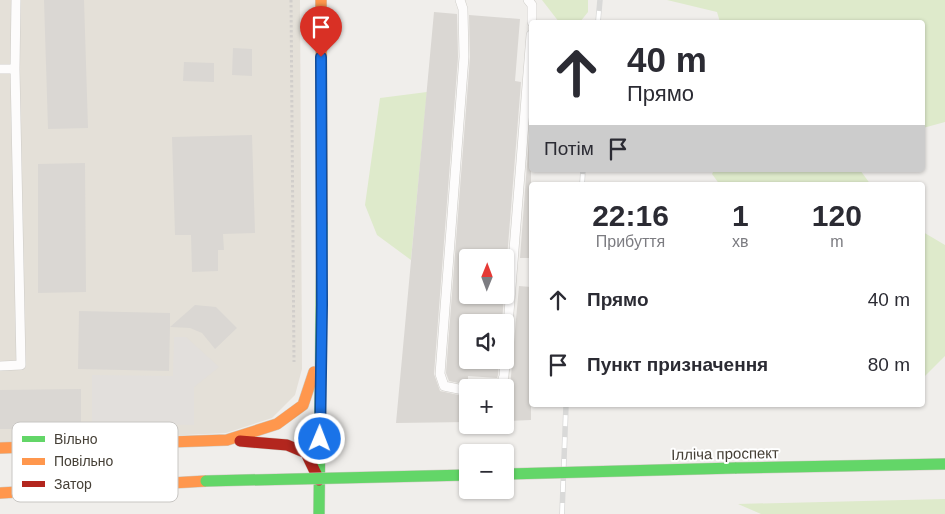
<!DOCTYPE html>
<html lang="uk">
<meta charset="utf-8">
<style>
:root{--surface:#fff;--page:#f2f2f3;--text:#2b2b33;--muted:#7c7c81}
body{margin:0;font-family:Arial,sans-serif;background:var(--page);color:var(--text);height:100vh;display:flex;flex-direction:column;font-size:19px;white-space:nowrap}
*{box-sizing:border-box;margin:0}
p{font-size:16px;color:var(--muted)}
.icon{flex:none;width:28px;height:28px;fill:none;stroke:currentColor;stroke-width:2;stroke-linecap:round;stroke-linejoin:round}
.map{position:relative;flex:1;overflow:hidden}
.panel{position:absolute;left:529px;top:182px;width:396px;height:225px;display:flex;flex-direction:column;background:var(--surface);border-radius:5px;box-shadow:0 1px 4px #0004}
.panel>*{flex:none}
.guide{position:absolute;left:529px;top:20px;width:396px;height:152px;border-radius:5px;box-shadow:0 1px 4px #0004;background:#fff;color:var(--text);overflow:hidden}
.needle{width:32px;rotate:1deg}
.buttons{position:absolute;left:459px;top:249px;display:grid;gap:10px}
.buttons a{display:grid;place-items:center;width:55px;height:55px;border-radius:5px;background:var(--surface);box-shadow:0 1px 4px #0004;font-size:25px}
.pin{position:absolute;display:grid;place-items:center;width:42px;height:42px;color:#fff;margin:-51px -21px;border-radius:50% 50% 50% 0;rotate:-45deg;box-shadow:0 0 5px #0007}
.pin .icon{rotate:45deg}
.me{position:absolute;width:55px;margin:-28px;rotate:1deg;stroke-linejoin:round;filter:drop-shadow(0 0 4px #0008)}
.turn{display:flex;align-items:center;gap:18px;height:105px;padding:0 15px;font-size:22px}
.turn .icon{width:65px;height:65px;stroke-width:2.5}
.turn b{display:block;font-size:35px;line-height:42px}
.then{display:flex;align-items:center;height:48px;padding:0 15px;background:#0003;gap:10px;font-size:19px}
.eta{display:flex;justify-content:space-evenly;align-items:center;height:85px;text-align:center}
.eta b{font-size:30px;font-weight:800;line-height:35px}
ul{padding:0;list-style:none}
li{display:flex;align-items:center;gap:15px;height:65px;padding:0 15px}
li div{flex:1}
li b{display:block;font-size:19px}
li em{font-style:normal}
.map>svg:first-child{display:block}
.residential{fill:#e4e0d8}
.green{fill:#deeacb}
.parking{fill:#e2dfdc}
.building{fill:#dad7d3}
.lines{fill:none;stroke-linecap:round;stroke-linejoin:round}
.lane-casing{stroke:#ceccc8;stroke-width:10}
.fast-casing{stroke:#cfcbc2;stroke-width:12}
.slow-casing{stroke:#cfcbc2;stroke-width:12}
.jam-casing{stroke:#cfcbc2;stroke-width:12}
.path{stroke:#d1cecb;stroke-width:3;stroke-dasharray:2.5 2.5;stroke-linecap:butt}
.lane{stroke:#fdfcfc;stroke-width:9}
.fast{stroke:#63d668;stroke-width:11}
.slow{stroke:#ff974d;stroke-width:11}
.jam{stroke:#b3261e;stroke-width:11}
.rail-casing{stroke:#d9d9d8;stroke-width:5.5}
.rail{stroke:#fff;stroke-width:4;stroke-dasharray:11;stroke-linecap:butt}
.fast-bridge-casing{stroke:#cfcbc2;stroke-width:12;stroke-linecap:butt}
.fast-bridge{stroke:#63d668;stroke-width:11}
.route-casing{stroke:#114b97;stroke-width:12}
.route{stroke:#1a73e8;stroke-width:9}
.labels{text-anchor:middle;stroke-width:4;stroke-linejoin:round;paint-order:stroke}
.street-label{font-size:15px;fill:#464037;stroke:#fff}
.key{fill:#fff;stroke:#c8c6c3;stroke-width:1}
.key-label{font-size:14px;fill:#464037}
</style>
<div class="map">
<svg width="945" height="514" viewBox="0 0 945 514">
<rect width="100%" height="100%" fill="#f0eeeb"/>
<path class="residential" d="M0,0H300L302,369L295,395L272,418L226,433L0,444Z"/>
<path class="green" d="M542,0H588V12L580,22H559Z
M667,0H945V122L923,128L922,22H720L717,12Z
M427,92L411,260L377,235L365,205L380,98Z
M714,170H860L871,185H720L712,174Z
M923,232L945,245V356L923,378Z
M945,499V514H761L738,504Z"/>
<path class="parking" d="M174,337H186L219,367L194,387V425L92,423V375L173,376Z"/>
<path class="building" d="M44,0H84L88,128L48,129Z
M434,12L457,14L458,57L434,374L440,391L468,397V422L396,423Z
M469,15L520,19L515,81L521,82L507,258H468V295H504L502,322H468V360H499L498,375L497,378L468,376V385L449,381L446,373L470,57Z
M233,48L252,49V76L232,75Z
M184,62L214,63V82L183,81Z
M531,111V258H520Z
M252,135L255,233L223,234L224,250H218V271L192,272L191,235H175L172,137Z
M85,163L86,292L38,293V164Z
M519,286L531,287V420L507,421Z
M195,305L216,307L237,328L215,349L202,333L190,328L170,327L169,371L78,369L79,311L170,313V327Z
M81,389V429H0V390Z"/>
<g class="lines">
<g class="lane-casing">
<path id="lane" d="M460,0L463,9L464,57L440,374L444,386L468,391
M528,0L532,5V22
M0,69H15
M0,366L21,365L15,69L16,0
M500,388L504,376L531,35"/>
</g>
<g class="fast-casing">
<path id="fast" d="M735,468L945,464
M319,514L322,223"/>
</g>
<g class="slow-casing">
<path id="slow" d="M321,0L322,223
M0,448L227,440L277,424L303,405L314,372
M0,493L206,481"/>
</g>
<g class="jam-casing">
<path id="jam" d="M240,441L287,445L306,453L319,480"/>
</g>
<path class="path" d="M291,0L294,362"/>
<use href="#lane" class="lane"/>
<use href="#fast" class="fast"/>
<use href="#slow" class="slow"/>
<use href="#jam" class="jam"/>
<g class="rail-casing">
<path id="rail" d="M598,22L600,0
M582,185L583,170
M562,514L566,405"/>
</g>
<use href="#rail" class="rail"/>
<g class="fast-bridge-casing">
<path id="fast-bridge" d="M505,474L735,468
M206,481L468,475"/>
</g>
<use href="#fast-bridge" class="fast-bridge"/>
</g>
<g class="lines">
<g class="route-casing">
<path id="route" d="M320,439L322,305L321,57"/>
</g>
<use href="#route" class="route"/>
</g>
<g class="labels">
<g class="street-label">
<text transform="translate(725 454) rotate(-1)" y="5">Ілліча проспект</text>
</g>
</g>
<rect x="12" y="422" width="166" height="80" rx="8" class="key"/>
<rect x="22" y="436" width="23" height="6" fill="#63d668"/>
<rect x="22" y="458" width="23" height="7" fill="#ff974d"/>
<rect x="22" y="481" width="23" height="6" fill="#b3261e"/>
<g class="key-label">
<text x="54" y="444">Вільно</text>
<text x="54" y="466">Повільно</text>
<text x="54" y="489">Затор</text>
</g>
</svg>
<div class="buttons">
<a><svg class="needle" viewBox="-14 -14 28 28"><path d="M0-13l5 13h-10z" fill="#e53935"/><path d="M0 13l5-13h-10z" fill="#7c7c81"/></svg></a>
<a><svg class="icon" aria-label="sound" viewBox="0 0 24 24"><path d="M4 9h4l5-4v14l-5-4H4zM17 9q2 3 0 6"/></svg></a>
<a>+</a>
<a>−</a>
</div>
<div class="pin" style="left:321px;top:57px;background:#d93025"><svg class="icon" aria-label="arrive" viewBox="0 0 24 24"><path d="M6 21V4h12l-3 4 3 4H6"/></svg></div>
<svg class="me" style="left:320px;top:439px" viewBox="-20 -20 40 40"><circle r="17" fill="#1a73e8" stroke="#fff" stroke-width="3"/><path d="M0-11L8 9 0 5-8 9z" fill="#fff"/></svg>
<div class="guide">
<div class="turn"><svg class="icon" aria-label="ahead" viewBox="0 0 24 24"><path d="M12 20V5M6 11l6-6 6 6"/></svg><div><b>40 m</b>Прямо</div></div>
<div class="then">Потім<svg class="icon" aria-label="arrive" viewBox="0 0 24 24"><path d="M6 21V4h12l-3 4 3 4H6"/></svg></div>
</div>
<section class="panel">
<div class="eta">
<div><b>22:16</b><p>Прибуття</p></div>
<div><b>1</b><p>хв</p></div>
<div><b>120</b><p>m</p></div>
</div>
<ul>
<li><svg class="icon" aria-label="ahead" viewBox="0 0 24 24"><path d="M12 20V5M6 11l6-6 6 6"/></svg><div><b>Прямо</b></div><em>40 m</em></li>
<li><svg class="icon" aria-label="arrive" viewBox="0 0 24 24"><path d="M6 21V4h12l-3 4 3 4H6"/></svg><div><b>Пункт призначення</b></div><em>80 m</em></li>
</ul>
</section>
</div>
